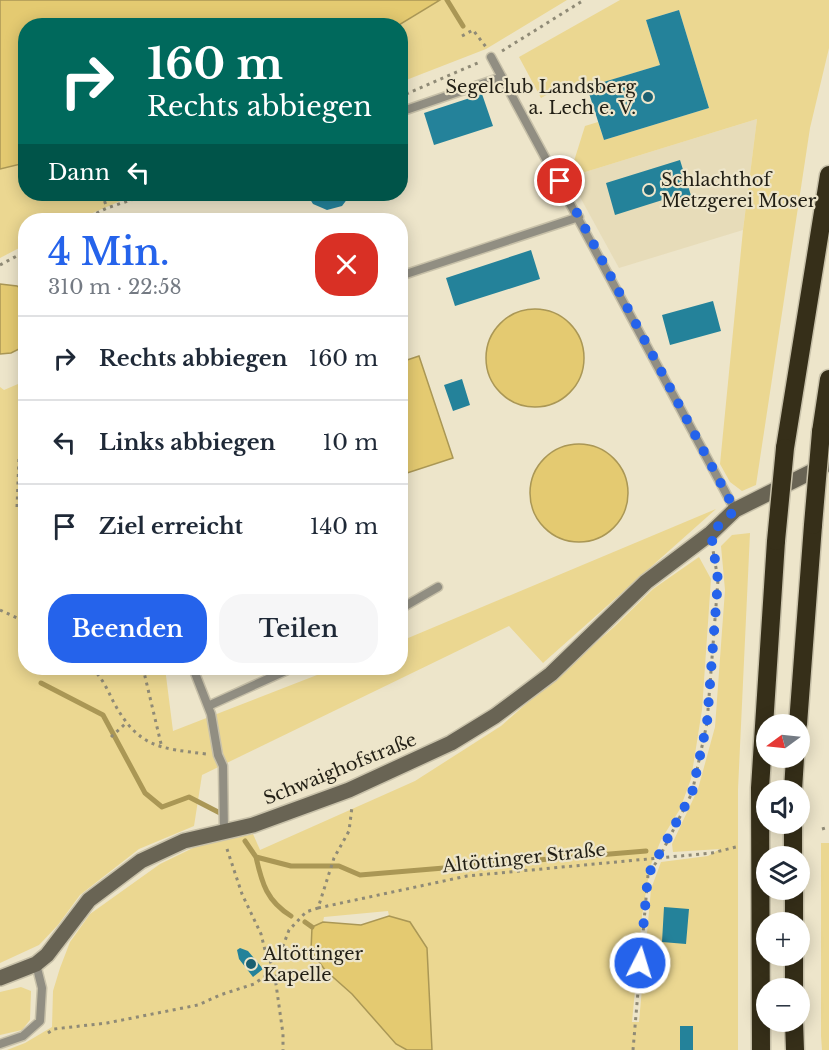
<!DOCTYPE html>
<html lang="de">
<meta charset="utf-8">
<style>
:root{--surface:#fff;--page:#f6f6f7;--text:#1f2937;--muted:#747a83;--line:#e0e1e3;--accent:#2563eb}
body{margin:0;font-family:"Libre Baskerville",serif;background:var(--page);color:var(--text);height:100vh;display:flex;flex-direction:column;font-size:22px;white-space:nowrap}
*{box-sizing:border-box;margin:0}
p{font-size:20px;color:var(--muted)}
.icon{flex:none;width:33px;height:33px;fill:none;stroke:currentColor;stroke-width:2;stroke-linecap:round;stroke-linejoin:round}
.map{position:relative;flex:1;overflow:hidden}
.drawer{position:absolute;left:18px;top:213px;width:390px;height:462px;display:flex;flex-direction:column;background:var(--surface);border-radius:24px;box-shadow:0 3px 15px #0003}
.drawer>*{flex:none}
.guide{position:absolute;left:18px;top:18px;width:390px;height:183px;border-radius:24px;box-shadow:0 3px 15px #0003;background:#00695c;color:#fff;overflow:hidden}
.needle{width:39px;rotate:255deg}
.buttons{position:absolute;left:756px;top:714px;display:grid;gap:12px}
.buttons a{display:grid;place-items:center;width:54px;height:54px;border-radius:50%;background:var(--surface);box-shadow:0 3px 15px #0003;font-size:30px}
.pin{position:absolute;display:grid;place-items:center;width:51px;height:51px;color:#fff;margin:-26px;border:3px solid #fff;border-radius:50%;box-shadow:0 2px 6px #0007}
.me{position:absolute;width:66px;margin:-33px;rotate:5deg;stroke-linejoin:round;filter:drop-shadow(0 0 4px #0008)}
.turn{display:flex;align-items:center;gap:21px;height:126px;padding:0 30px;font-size:27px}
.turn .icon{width:78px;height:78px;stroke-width:2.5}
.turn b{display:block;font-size:42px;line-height:51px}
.then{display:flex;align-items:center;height:57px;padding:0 30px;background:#0003;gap:12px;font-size:22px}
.round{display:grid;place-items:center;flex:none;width:63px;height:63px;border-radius:24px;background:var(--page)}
.headline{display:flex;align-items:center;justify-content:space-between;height:102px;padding:0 30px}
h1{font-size:36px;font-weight:600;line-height:45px;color:var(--accent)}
.action{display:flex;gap:12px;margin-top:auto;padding:12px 30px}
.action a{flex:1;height:69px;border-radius:24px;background:var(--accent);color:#fff;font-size:24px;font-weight:600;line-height:69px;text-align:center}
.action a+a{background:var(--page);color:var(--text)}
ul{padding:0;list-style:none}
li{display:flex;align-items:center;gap:18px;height:84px;padding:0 30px;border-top:2px solid var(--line)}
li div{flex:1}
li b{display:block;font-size:22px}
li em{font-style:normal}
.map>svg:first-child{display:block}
.built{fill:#e7dcb9}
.green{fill:#ebd791}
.water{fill:#e4ca71;stroke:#aa9755;stroke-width:1.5}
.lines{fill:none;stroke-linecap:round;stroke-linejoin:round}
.stream{stroke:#aa9755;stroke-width:5}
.building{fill:#24829a}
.lane-casing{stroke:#c8c1a9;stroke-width:11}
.secondary-casing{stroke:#c8c1a9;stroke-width:18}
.highway-casing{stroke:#c8c1a9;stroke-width:21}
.path{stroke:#8f8a76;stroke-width:3;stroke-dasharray:3 4.5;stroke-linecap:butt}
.lane{stroke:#918e82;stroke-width:8}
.secondary{stroke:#696454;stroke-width:15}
.highway{stroke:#362f19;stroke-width:18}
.highway-bridge-casing{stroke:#c8c1a9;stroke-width:21;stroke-linecap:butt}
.highway-bridge{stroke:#362f19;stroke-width:18}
.route{stroke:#2563eb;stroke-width:10;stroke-dasharray:0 18}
.poi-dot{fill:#1a5f71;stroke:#ede5ca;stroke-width:2}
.labels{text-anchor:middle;stroke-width:4.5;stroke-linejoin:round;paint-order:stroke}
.poi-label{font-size:18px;fill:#221f15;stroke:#ede5ca;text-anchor:start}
.street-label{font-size:18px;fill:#221f15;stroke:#ede5ca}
</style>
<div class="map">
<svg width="829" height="1050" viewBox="0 0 829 1050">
<rect width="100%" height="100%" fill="#ede5ca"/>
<path class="built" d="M757,119L743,230L619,268L569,177Z"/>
<path class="green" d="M440,0H567L486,49L401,82L399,26Z
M620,0H829V48L810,128L756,485L742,491L730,482L720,464L743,230L757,119L569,177L585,126L598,122L604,140L709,108L679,10L646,20L660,65L588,87L563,86L541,98L519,57Z
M25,163L26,194H137L76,220H26L25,245L0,258V169Z
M25,381L26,668H165L173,731L335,668H400L401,641L716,509L543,663L509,626L202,775L194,826L139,849L80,895L58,925L39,945L0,963V387L4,390Z
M750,533L738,789V1050H432L428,1008L410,922L389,916L388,911L324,917L323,922L312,927L325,970L352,994L396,1044L407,1050H7L25,1043L52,1027L53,991L60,968L70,942L90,914L160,864L197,846L253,834L260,850L415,781L501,726L614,627L653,589L699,557L711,579L702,710L691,779L680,809L661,840L650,867L642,916L632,1022H639L651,889L661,862L708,856L720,849L673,852L672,844L698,789L715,727L725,590L721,546L732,535Z
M821,843H829V1050H822L821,1036Z
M21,987L31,991L30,1020L22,1030L0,1035V992Z"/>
<path class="water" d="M0,0H440L399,25L26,26L25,163L0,169Z
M0,284L17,286L25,292V346L11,353L0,354Z
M486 358a49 49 0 1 1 98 0a49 49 0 1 1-98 0Z
M419,356L453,458L401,475V362Z
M530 493a49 49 0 1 1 98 0a49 49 0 1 1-98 0Z
M389,916L410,922L427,948L432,1050H407L396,1044L352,994L325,970L311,951L312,927L323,922L361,925Z"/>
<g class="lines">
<path class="stream" d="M447,0L463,26
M41,683L103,715L145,793L162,807L189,797L220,813
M245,841L256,857L291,866H339L360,875L646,851
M256,857C262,884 267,901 291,916
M305,922L312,927"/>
</g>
<path class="building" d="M679,10L709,108L604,140L587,87L660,65L646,20Z
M482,94L493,126L434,145L424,113Z
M680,160L693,202L675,208L672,197L615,215L606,183Z
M307,194H351L342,206L327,210L313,204Z
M531,250L540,279L455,306L446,278Z
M713,301L721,331L670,345L662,315Z
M462,379L470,405L453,411L444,385Z
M664,907L689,909L686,944L662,942Z
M240,948L248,951L263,969L253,977L239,959L237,950Z
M680,1026H693V1050H680Z"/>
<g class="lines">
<g class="lane-casing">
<path id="lane" d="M491,57L735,510
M400,112L502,77
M400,276L579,217
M400,609L438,587
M193,668L211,714L218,755L223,766L224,832
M208,706L292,668
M0,1044L23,1036L40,1021L42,988L36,964"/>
</g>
<g class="secondary-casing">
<path id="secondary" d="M0,978L36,964L47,955L89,900L141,861L184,841L253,825L349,790L451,743L495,716L551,674L646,582L711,533L735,510L829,463"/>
</g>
<g class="highway-casing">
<path id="highway" d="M821,432L829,379
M785,448L829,175
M798,724L813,525
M793,790L795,758
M793,824V856
M794,890V922
M794,956V988
M794,1022L795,1050
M761,1050L760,788L776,541"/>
</g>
<path class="path" d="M462,36L473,30L486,47
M502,51L584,0
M406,94L480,62
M102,194L107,208
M83,220L107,208L149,194
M0,265L26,251
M17,507L19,458L26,431
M0,610L26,622
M92,668C102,677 108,691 114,703C139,748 159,748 206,754
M143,668L162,748
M111,737L125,724
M822,829L829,827
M227,849L242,894L261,934L265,950L274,970L283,1034V1050
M318,908L467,876L712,853L736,847
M48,1033L54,1029L107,1023L198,1005L220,995L254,984L274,970L289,930L306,912L318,908L334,858L349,831L352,807
M633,1050L648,875L659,858L692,793L707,723L718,580L713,550"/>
<use href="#lane" class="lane"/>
<use href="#secondary" class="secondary"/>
<use href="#highway" class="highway"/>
<g class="highway-bridge-casing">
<path id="highway-bridge" d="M813,525L821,432
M776,541L785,448"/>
</g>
<use href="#highway-bridge" class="highway-bridge"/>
</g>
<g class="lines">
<path class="route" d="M560,181L735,510L711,533L718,580L707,723L692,793L648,875L640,963"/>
</g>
<g class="poi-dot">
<circle cx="648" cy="97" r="6"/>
<circle cx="649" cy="190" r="6"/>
<circle cx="251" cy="964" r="6"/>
</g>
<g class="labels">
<g class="poi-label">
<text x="636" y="93" text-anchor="end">Segelclub Landsberg<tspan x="636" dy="21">a. Lech e. V.</tspan></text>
<text x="661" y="186">Schlachthof<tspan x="661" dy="21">Metzgerei Moser</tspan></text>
<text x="263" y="960">Altöttinger<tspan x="263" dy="21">Kapelle</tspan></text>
</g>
<g class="street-label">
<text transform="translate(340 769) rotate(-22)" y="6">Schwaighofstraße</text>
<text transform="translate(524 858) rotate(-6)" y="6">Altöttinger Straße</text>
</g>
</g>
</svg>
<div class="buttons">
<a><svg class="needle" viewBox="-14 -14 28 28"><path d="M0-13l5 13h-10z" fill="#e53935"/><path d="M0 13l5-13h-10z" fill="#747a83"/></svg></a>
<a><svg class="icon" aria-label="sound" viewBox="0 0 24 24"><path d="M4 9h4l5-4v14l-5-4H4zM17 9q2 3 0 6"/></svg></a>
<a><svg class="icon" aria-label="layers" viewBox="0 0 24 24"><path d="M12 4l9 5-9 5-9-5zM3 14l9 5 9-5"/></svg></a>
<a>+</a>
<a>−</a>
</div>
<div class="pin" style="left:560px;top:181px;background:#d93025"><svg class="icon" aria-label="arrive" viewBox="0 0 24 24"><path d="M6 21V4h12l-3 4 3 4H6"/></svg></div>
<svg class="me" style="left:640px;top:963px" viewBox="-20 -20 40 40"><circle r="17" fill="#2563eb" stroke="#fff" stroke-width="3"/><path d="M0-11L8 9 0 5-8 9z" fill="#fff"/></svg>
<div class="guide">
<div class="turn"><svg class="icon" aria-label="right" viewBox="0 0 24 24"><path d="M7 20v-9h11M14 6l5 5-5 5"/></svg><div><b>160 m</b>Rechts abbiegen</div></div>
<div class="then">Dann<svg class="icon" aria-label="left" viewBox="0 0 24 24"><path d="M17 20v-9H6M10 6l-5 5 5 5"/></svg></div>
</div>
<section class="drawer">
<div class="headline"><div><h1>4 Min.</h1><p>310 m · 22:58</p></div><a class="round" style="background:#d93025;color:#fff"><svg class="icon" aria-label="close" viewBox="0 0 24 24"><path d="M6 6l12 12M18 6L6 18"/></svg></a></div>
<ul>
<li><svg class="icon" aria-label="right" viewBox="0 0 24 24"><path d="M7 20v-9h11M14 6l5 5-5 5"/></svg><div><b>Rechts abbiegen</b></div><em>160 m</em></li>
<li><svg class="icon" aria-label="left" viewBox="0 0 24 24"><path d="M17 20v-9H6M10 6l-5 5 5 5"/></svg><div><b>Links abbiegen</b></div><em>10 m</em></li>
<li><svg class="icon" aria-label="arrive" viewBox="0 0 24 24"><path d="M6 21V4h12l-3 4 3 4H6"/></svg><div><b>Ziel erreicht</b></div><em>140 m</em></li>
</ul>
<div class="action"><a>Beenden</a><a>Teilen</a></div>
</section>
</div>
